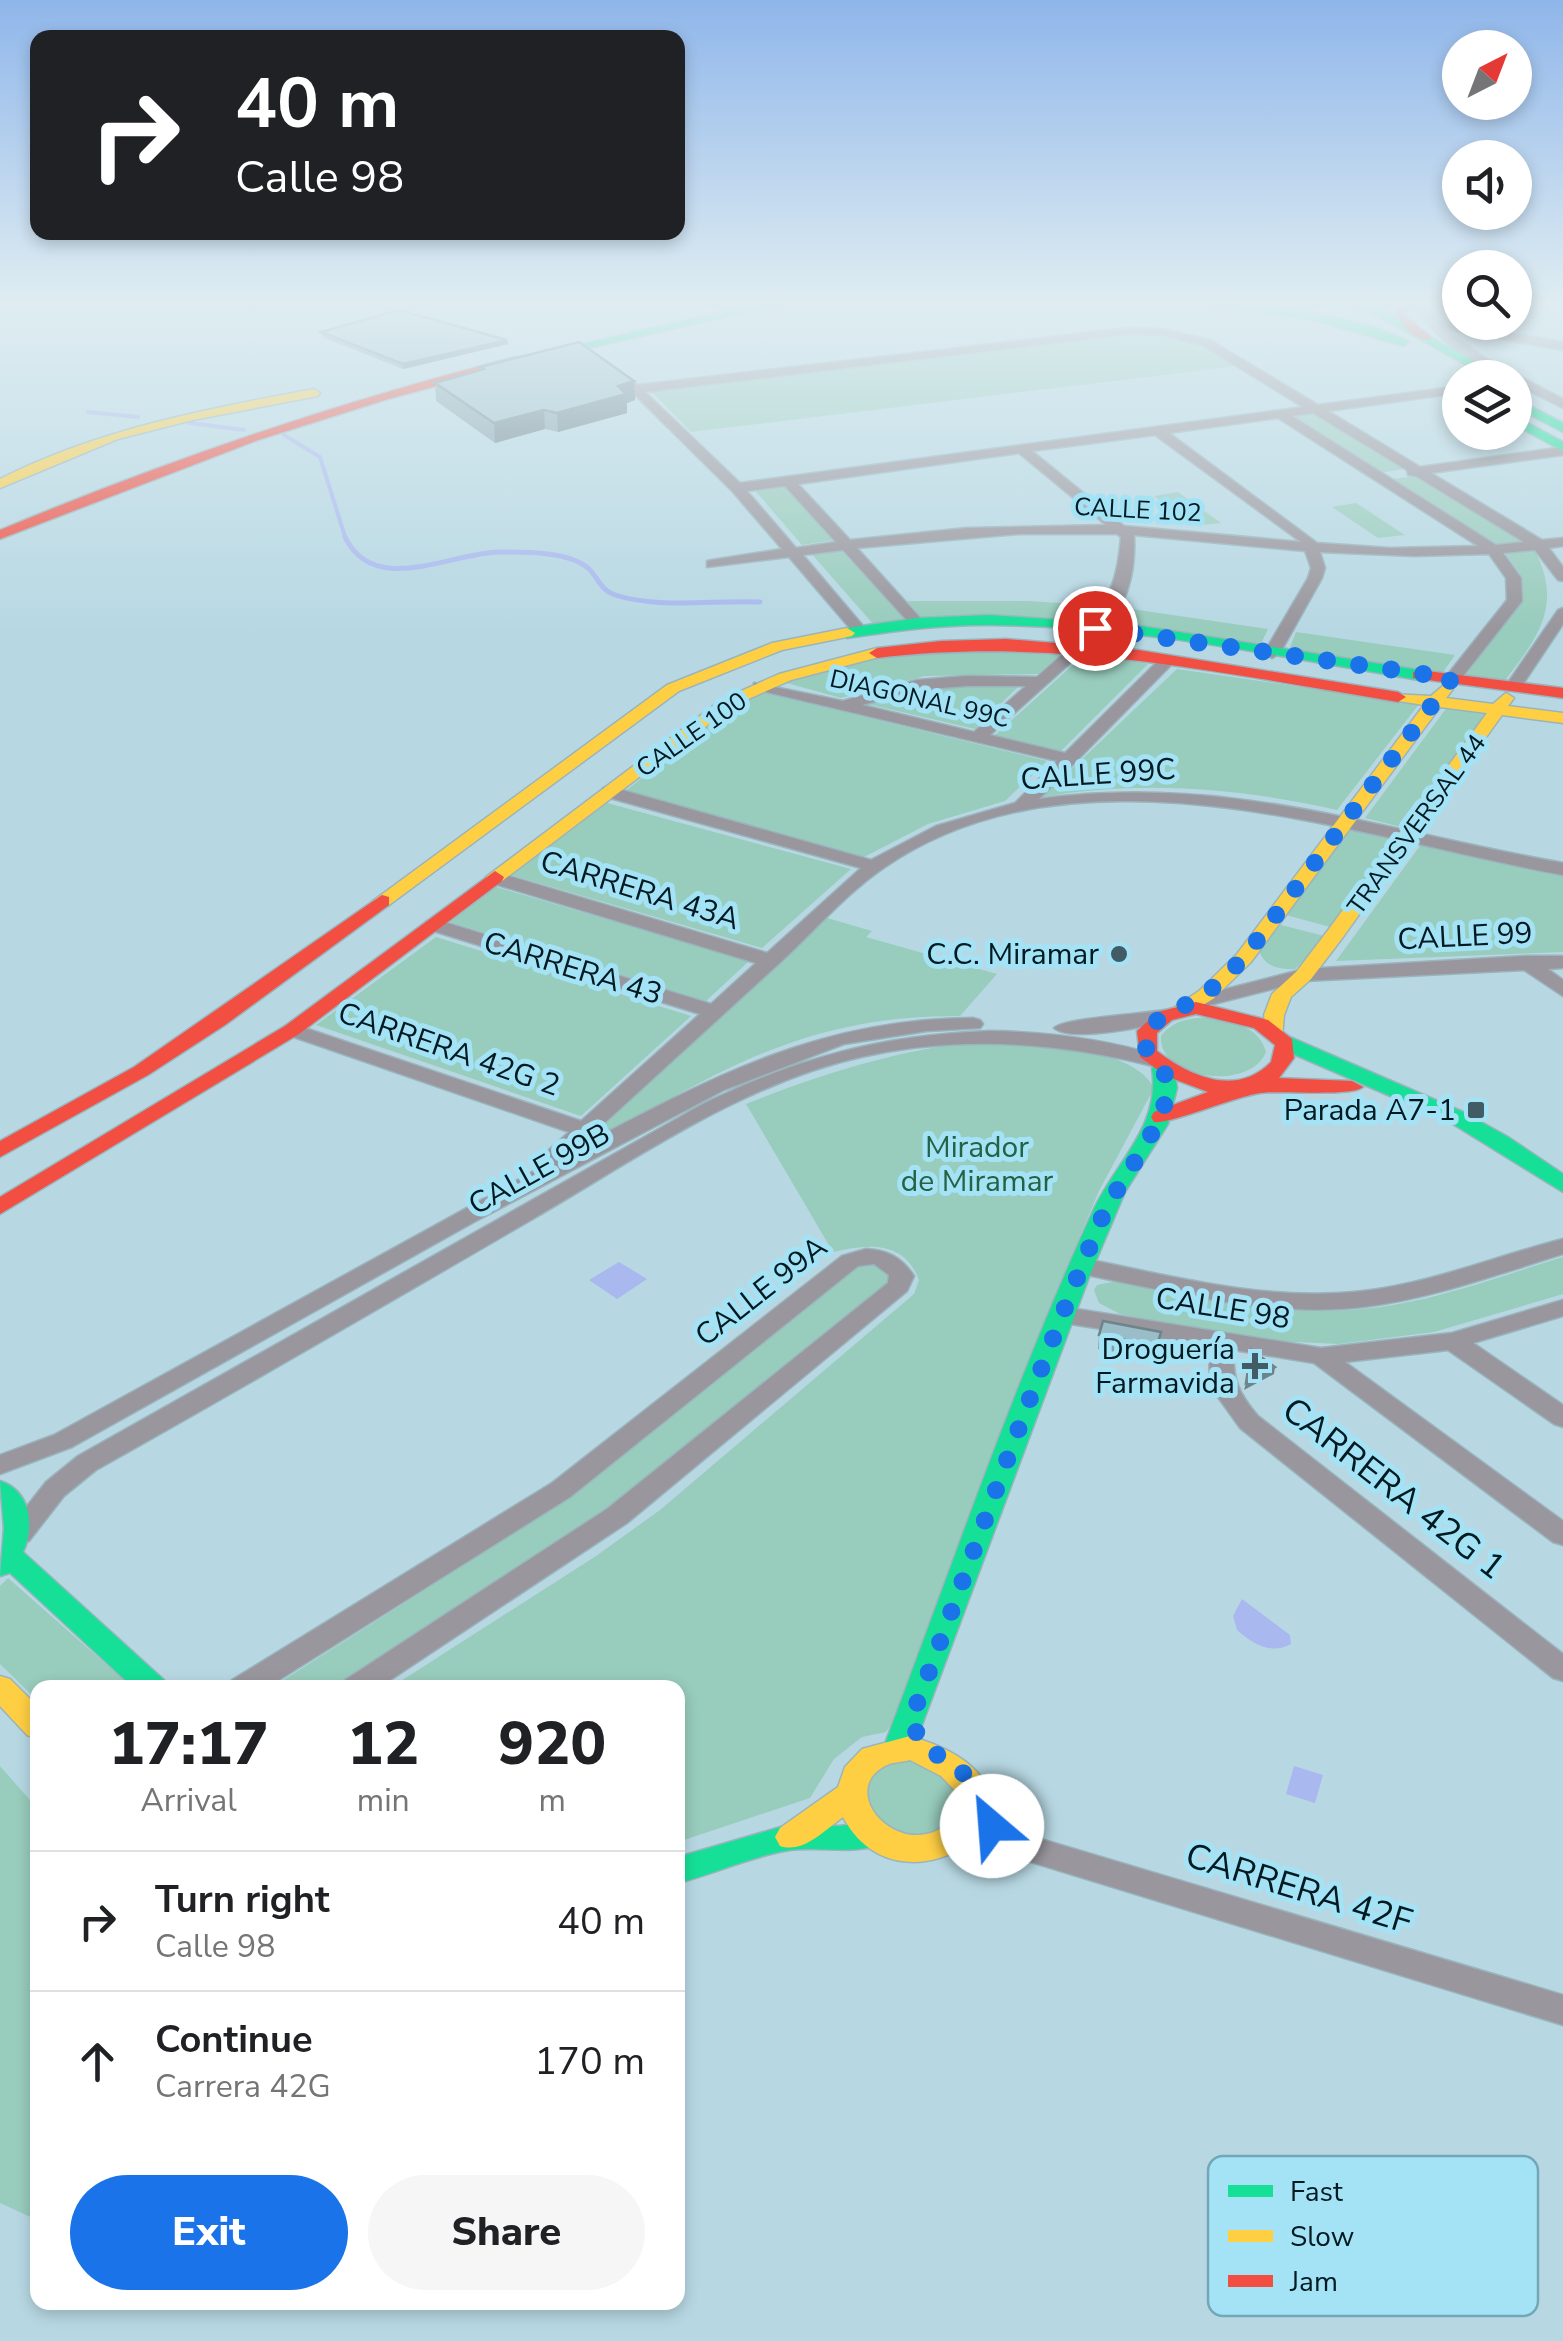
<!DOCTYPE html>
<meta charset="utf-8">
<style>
:root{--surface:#fff;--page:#f6f6f6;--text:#202124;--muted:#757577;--line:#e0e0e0;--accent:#1a73e8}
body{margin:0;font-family:"Nunito Sans",sans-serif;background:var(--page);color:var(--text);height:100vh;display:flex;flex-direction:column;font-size:38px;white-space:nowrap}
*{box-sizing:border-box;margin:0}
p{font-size:32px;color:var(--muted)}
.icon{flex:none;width:55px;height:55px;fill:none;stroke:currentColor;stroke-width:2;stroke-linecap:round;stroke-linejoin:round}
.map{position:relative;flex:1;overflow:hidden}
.panel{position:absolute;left:30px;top:1680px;width:655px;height:630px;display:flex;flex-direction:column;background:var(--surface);border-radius:20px;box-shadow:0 5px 15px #0003}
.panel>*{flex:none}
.top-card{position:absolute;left:30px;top:30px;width:655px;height:210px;border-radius:20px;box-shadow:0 5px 15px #0003;background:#202124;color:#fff;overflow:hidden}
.needle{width:65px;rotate:42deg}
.controls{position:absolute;left:1442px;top:30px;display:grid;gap:20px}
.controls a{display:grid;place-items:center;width:90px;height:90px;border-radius:50%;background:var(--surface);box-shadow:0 5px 15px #0003;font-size:50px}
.pin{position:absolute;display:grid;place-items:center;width:85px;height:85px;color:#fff;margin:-42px;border:5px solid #fff;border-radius:50%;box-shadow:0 2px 10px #0007}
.me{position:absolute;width:110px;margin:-55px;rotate:333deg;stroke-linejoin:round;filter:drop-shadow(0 0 8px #0008)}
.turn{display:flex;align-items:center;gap:35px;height:210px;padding:0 40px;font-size:45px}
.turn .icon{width:130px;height:130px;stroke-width:2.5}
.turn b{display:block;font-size:70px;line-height:85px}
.eta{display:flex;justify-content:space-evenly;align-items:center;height:170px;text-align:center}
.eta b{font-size:60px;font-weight:800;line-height:70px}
.primary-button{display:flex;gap:20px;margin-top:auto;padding:20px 40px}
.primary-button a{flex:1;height:115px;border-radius:60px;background:var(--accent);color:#fff;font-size:40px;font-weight:800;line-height:115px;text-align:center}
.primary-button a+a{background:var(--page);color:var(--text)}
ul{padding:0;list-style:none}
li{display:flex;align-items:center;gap:30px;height:140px;padding:0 40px;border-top:2px solid var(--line)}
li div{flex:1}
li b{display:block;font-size:38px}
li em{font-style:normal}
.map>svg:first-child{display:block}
.green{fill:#98ccbc}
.water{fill:#a9b8ee}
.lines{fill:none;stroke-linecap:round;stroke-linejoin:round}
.stream-far1{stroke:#a9b8ee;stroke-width:4}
.stream{stroke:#a9b8ee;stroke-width:5}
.street-casing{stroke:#9ab4bd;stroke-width:3}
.fast-casing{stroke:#9ab4bd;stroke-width:3}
.slow-casing{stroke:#9ab4bd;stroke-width:3}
.jam-casing{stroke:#9ab4bd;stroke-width:3}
.street{fill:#99969d;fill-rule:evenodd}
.fast{fill:#16e098;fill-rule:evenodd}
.slow{fill:#ffcf43;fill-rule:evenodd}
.jam{fill:#f24e42;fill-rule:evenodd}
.wall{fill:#84a3ac}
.shaded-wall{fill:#6c848c}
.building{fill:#9abdc8;stroke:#6c848c;stroke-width:2.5}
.route{stroke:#1a73e8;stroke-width:18;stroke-dasharray:0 32.4}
.poi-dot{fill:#415c65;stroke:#a4e2f6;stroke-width:4}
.labels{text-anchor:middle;stroke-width:10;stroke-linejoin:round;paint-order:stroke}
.far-street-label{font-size:25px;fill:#021a21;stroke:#a4e2f6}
.street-label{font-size:30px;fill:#021a21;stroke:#a4e2f6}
.poi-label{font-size:30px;fill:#021a21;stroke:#a4e2f6;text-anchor:end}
.park-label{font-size:30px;fill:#246244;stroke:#a4e2f6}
.near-street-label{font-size:35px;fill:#021a21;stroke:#a4e2f6}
.key{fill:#a4e2f6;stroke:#73a6b6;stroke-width:2.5}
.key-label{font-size:28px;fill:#021a21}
</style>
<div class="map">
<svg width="1563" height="2341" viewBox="0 0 1563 2341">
<rect width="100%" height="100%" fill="#b7d8e3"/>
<path class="green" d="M1130,332C1173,333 1203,344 1239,366L691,432L649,389Z
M1314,411L1409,468L1381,473L1289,414Z
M1418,476L1527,542L1495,545L1392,479Z
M782,483L834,540L802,545L752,487Z
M1178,492L1221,523L1194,526L1154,496Z
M1356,503L1405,535L1378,538L1332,507Z
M839,548L905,620L874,625L810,552Z
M1534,549C1563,604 1540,635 1503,683L1464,678L1520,600L1521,575L1504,551Z
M907,601H1028L1110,606L1094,623L1002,615L922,618Z
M1125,608L1268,629L1260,646L1111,625Z
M1296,632L1455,655L1443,672L1289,650Z
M934,648L1064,651L1038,674L925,676L841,698L783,682L826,667Z
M1085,654L1148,664L1061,751L994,736Z
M1177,669L1419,704L1337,810C1238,788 1143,780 1042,797Z
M972,685H1020L975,729L867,704L934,689Z
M762,692L1047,761L1005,801L928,824L864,857L624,792L736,705Z
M1448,706L1487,712L1401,827L1365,818Z
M607,803L851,869L762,948L511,875Z
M1351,829L1395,840L1330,927L1286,915Z
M1422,843L1563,874V952L1336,961Z
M496,887L749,961L706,1001L450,922Z
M827,918L872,931L866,937L997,974L960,1016C794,1015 702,1081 564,1160Z
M1281,925L1328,937L1295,969C1280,970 1265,967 1259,951Z
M436,937L691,1016L581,1116L316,1025Z
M1211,1017C1234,1023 1259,1026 1266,1052C1251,1091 1158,1081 1161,1036C1174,1019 1192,1018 1211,1017Z
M948,1045C998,1046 1128,1037 1154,1088L1099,1191L1048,1312L918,1685L886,1732L862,1737L834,1759L810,1798L678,1842V1688H390L596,1556L660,1510L914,1294L919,1280C904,1240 868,1244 833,1252L746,1104C813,1077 876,1057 948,1045Z
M1563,1257V1294L1434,1332L1339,1344L1257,1340L1120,1314L1099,1303L1094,1290L1097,1285L1122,1280C1197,1295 1271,1314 1348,1310C1420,1307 1494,1278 1563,1257Z
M872,1262L892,1273L889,1284L608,1512L335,1687L271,1688L577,1493L858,1264Z
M8,1578L132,1687L38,1688L37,1700L0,1664V1586Z
M895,1756L958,1777L951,1833L882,1836L860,1784Z
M0,1766L37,1808V2220L0,2203Z"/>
<path class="water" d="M619,1262L647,1279L617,1299L589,1280Z
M1242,1599L1290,1635L1291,1644C1271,1655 1253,1644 1237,1630L1233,1616Z
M1294,1766L1323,1775L1315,1803L1286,1794Z"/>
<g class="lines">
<path class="stream-far1" d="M88,412L138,417
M190,423L244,430
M284,435L320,457L346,540"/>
<path class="stream" d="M345,537C374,597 450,553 499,552C524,552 568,551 588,568C598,577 600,590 615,595C660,609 713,600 760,602"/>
<g class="street-casing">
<path id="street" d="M1414,302H1426L1437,321L1563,342V350L1444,329L1485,358L1563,399V408L1515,384V378C1480,378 1428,333 1414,302Z
M1129,328L1162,329L1210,340L1318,405L1460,386L1459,393L1328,411L1420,467L1563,447V455L1431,473L1542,540L1563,538V546L1549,548L1563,567V581L1558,580L1535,550L1503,553L1521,578L1522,601L1459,681L1453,683L1445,678L1507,600L1506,578L1489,554L1414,556L1320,552L1325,568L1322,578L1280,653L1272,658L1264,653L1308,578L1311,568L1305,551L1134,535C1136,568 1128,616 1095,632L1087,627C1111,598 1118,575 1121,537L1117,534H1019L857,548L922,620L925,623L917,628L912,626L843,550L803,555L864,627L867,630L859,635L854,633L789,557L707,567V561L712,560L782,549L732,491L624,384L630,380L638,385ZM1129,334L1162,335L1202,345L1303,407L740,483L645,392ZM1313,413L1407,470L1408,475L1416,476L1524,542L1496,545L1292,416ZM1278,418L1478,546L1390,548L1317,543L1169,433ZM1155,435L1301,542L1124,526L1032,451ZM1019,453L1106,525L967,528L850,540L798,484ZM785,486L836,542L796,548L747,491Z
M1563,608V624L1521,687L1507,690L1505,687L1558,610Z
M1073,645L1087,648L990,735L1065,753L1161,658L1175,661L1039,799C1227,773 1382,831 1563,863V875C1354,837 1080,734 885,867C848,892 816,929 784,959C715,1022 646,1085 577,1148C710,1078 819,1019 973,1018L980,1020L983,1024L980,1028L927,1031L844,1044L724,1090L474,1222L72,1447L0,1474V1455L54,1435L543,1166L539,1161L542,1156L569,1132L285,1034L282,1030L285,1026H299L581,1121L700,1014L427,929L424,925L427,921H441L711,1004L756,963L488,882L486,878L495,872L502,874L767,953L861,868L603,796V788H615L871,860L936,826L1015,803L1057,761L754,689V683L843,701L917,680L966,676L1037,677ZM966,686H1026L974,732L862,705L917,690Z
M1526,956H1563V968L1548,969L1563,980V996L1524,970L1304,981L1194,1009L1184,1003L1187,999L1304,969Z
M1165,1010L1175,1016L1172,1020C1149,1026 1071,1043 1054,1028C1065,1018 1143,1014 1165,1010Z
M990,1031C1049,1032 1104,1039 1160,1056L1164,1060L1153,1066C1057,1042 959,1035 861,1057C744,1083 639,1157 536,1217C390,1302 244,1387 96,1470L64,1496L29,1541L19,1544L9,1541L5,1534L46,1482L78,1456L703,1104C800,1057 882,1035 990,1031Z
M1563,1239V1254C1498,1274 1431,1299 1363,1307C1268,1318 1174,1292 1082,1274L1070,1266L1082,1258C1174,1277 1268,1302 1363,1291C1432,1283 1496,1256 1563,1239Z
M866,1249C888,1250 902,1258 914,1276L907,1291L627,1523L378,1688H341L345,1680L607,1509L888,1283L889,1275L874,1264L858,1266L570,1497L266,1688H228L232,1680L552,1483L842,1256Z
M1563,1300V1316L1473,1343L1563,1405V1427L1554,1424L1448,1350L1345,1362L1563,1521V1545L1553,1542L1314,1363L1234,1350C1232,1379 1239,1394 1258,1416L1563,1654V1681L1553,1678L1240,1428L1210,1386L1209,1346L1064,1323L1052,1315L1064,1307L1321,1348L1452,1333Z
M951,1829L1011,1830L1563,1995V2025L1011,1856L951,1855L940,1851L935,1842L940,1833Z"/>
</g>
<g class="fast-casing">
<path id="fast" d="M768,302H789L515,365L509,361Z
M1202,302C1253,302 1367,317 1409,342L1403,346L1318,321Z
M1353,302H1367L1505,378H1489Z
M1515,398L1563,423V432L1515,407Z
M1515,416L1563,442V451L1515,425Z
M990,615L1134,625L1419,670L1427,675L1419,680C1278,656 1136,626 992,625C943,624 895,631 847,638L839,633L847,628L918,618Z
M1278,1032L1463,1112L1508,1137L1563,1174V1192L1448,1121L1284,1050L1268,1038Z
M1163,1062L1174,1068L1177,1088L1168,1124L1125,1192L1089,1277L913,1749L909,1758L898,1761L887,1758L883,1749C951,1570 1013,1386 1093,1211C1116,1161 1161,1127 1152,1068Z
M0,1481C31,1491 35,1527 23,1552L164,1680L168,1688H134L10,1573L0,1576L4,1528Z
M871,1822L882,1826L887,1835L882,1844C851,1855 821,1846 790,1850C752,1856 714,1874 678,1883V1857L791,1824L839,1826Z"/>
</g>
<g class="slow-casing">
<path id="slow" d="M314,389L320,393L318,396L193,420L118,439L0,488V479C99,429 206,409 314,389Z
M847,628L855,633L852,636L782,650L679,691L389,905H375L373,901L667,685L772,643Z
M877,648L883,650V656L791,680L733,706L502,881L495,883L486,877L721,700L779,674Z
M1445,684L1453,689L1446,698L1493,704L1506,693L1514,698L1508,706L1563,713V723L1502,715L1343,937L1311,979L1291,997L1284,1015L1282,1037H1268L1264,1015L1272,994L1297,971L1329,929L1487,713L1440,707L1251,962L1213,999L1186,1015H1172L1169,1011L1199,991L1237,954L1424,705L1392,700V694L1431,696Z
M0,1676L10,1679L38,1707V1739L27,1735L0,1706Z
M910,1736C1098,1792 904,1934 843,1817C825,1830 803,1854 780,1846L775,1837L780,1828L838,1787L845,1767L862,1749ZM910,1760L941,1776L958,1794L959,1812C910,1875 830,1792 887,1765C893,1762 903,1762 910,1760Z"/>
</g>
<g class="jam-casing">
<path id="jam" d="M1393,302H1405L1407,318L1430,336V340C1410,340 1396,320 1393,302Z
M515,357L519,358V364L388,399L258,440L0,539V530C168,460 339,402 515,357Z
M1455,386H1460V394L1455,392Z
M1006,639L1138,650L1398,692L1406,697L1398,702C1221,673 1058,636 877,658L869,653L877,648L941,641Z
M1419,670L1563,688V698L1413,678V672Z
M495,871L504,877L502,881L299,1034L0,1214V1197L285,1026Z
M382,895L389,897V905L225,1025L148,1075L0,1157V1141L134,1067Z
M1196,1002L1268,1020L1292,1039L1294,1058L1279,1078L1352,1081L1363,1087C1352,1097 1283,1090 1261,1093C1236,1096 1168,1125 1154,1122L1151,1117L1154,1112L1208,1092L1166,1076L1140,1057L1137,1031L1158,1012ZM1196,1014L1254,1028L1275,1045L1271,1062C1237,1097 1191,1077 1157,1051V1033L1172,1020Z"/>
</g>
<use href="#street" class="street"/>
<use href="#fast" class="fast"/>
<use href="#slow" class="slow"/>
<use href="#jam" class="jam"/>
</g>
<path class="wall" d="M321,332L507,340L508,344L403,369L322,337Z
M480,367L634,381L635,400L627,403V413L558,432L545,429L495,443L436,401L435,383L481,370Z
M1161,1332L1155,1360L1098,1349L1099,1335Z"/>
<path class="shaded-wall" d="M507,340L508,344L403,369V364Z
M634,381L635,400L627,403V413L558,432L557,413L618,386Z
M544,410L545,429L495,443L494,423Z
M1275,1367L1274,1374L1244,1390L1246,1383Z"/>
<path class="building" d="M399,310L507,340L403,364L321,332Z
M579,342L634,381L618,386L626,394L557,413L544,410L494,423L435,383L484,369L480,367Z
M1103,1321L1161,1332L1157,1346L1099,1335Z
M1251,1350L1275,1367L1246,1383Z"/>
<linearGradient id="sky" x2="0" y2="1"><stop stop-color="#8fb6ea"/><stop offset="0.48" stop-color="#dfedf2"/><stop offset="1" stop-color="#dfedf2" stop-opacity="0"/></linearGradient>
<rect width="1563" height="630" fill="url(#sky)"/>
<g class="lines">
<path class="route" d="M992,1826L973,1811V1790L966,1776L950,1760L928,1751L910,1722C974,1555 1031,1385 1101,1220C1118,1180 1173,1118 1168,1078L1148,1054L1144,1041L1147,1031L1159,1019L1206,994L1244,958L1452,678L1095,628"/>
</g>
<g class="poi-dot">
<circle cx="1119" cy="954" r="10"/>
<rect x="1466" y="1100" width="20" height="20" rx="5"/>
<path d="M1250 1351h10v10h10v10h-10v10h-10v-10h-10v-10h10z"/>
</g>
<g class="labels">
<g class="far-street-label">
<text transform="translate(1138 509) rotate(3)" y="9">CALLE 102</text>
<text transform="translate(920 698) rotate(13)" y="9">DIAGONAL 99C</text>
<text transform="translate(691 734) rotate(-35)" y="9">CALLE 100</text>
<text transform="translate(1416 824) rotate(-54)" y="9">TRANSVERSAL 44</text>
</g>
<g class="street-label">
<text transform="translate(1098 774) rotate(-4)" y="10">CALLE 99C</text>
<text transform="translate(640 890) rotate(17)" y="10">CARRERA 43A</text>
<text transform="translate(1465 936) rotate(-3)" y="10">CALLE 99</text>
<text transform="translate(573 968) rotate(17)" y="10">CARRERA 43</text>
<text transform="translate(449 1049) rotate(19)" y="10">CARRERA 42G 2</text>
<text transform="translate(539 1169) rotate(-29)" y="10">CALLE 99B</text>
<text transform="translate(761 1291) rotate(-38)" y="10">CALLE 99A</text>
<text transform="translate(1223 1308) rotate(9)" y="10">CALLE 98</text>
</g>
<g class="poi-label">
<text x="1099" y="964">C.C. Miramar</text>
<text x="1456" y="1120">Parada A7-1</text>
<text x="1235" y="1359">Droguería<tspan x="1235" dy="34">Farmavida</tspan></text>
</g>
<g class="park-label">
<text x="977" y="1157">Mirador<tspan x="977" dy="34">de Miramar</tspan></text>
</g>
<g class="near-street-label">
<text transform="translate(1394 1488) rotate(38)" y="12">CARRERA 42G 1</text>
<text transform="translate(1299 1888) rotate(17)" y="12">CARRERA 42F</text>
</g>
</g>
<rect x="1208" y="2156" width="330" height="160" rx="15" class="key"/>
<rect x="1228" y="2185" width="45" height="12" fill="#16e098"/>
<rect x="1228" y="2230" width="45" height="12" fill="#ffcf43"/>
<rect x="1228" y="2275" width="45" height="12" fill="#f24e42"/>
<g class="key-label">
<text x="1290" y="2201">Fast</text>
<text x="1290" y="2246">Slow</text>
<text x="1290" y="2291">Jam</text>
</g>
</svg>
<div class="controls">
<a><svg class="needle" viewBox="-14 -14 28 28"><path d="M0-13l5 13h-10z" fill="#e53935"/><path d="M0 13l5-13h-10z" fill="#757577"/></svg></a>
<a><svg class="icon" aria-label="sound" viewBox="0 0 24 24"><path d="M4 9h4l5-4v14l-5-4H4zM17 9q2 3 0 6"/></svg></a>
<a><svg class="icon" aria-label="search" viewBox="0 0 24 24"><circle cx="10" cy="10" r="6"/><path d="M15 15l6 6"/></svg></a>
<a><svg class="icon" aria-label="layers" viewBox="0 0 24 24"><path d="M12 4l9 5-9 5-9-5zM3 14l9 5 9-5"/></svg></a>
</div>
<div class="pin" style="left:1095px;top:628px;background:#d93025"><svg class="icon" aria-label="arrive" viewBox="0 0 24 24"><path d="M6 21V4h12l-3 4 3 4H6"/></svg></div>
<svg class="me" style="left:992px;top:1826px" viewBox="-20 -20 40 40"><circle r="19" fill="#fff"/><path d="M0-13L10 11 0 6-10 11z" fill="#1a73e8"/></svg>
<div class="top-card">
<div class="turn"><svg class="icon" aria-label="right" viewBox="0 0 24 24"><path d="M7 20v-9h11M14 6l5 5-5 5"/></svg><div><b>40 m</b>Calle 98</div></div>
</div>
<section class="panel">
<div class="eta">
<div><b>17:17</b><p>Arrival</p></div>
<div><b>12</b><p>min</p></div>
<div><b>920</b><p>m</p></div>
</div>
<ul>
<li><svg class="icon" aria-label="right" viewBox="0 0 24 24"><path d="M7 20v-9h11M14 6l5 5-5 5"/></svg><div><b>Turn right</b><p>Calle 98</p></div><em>40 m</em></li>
<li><svg class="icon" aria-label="ahead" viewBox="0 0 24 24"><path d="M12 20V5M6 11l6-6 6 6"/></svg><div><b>Continue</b><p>Carrera 42G</p></div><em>170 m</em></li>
</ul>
<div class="primary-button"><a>Exit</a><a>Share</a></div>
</section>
</div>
